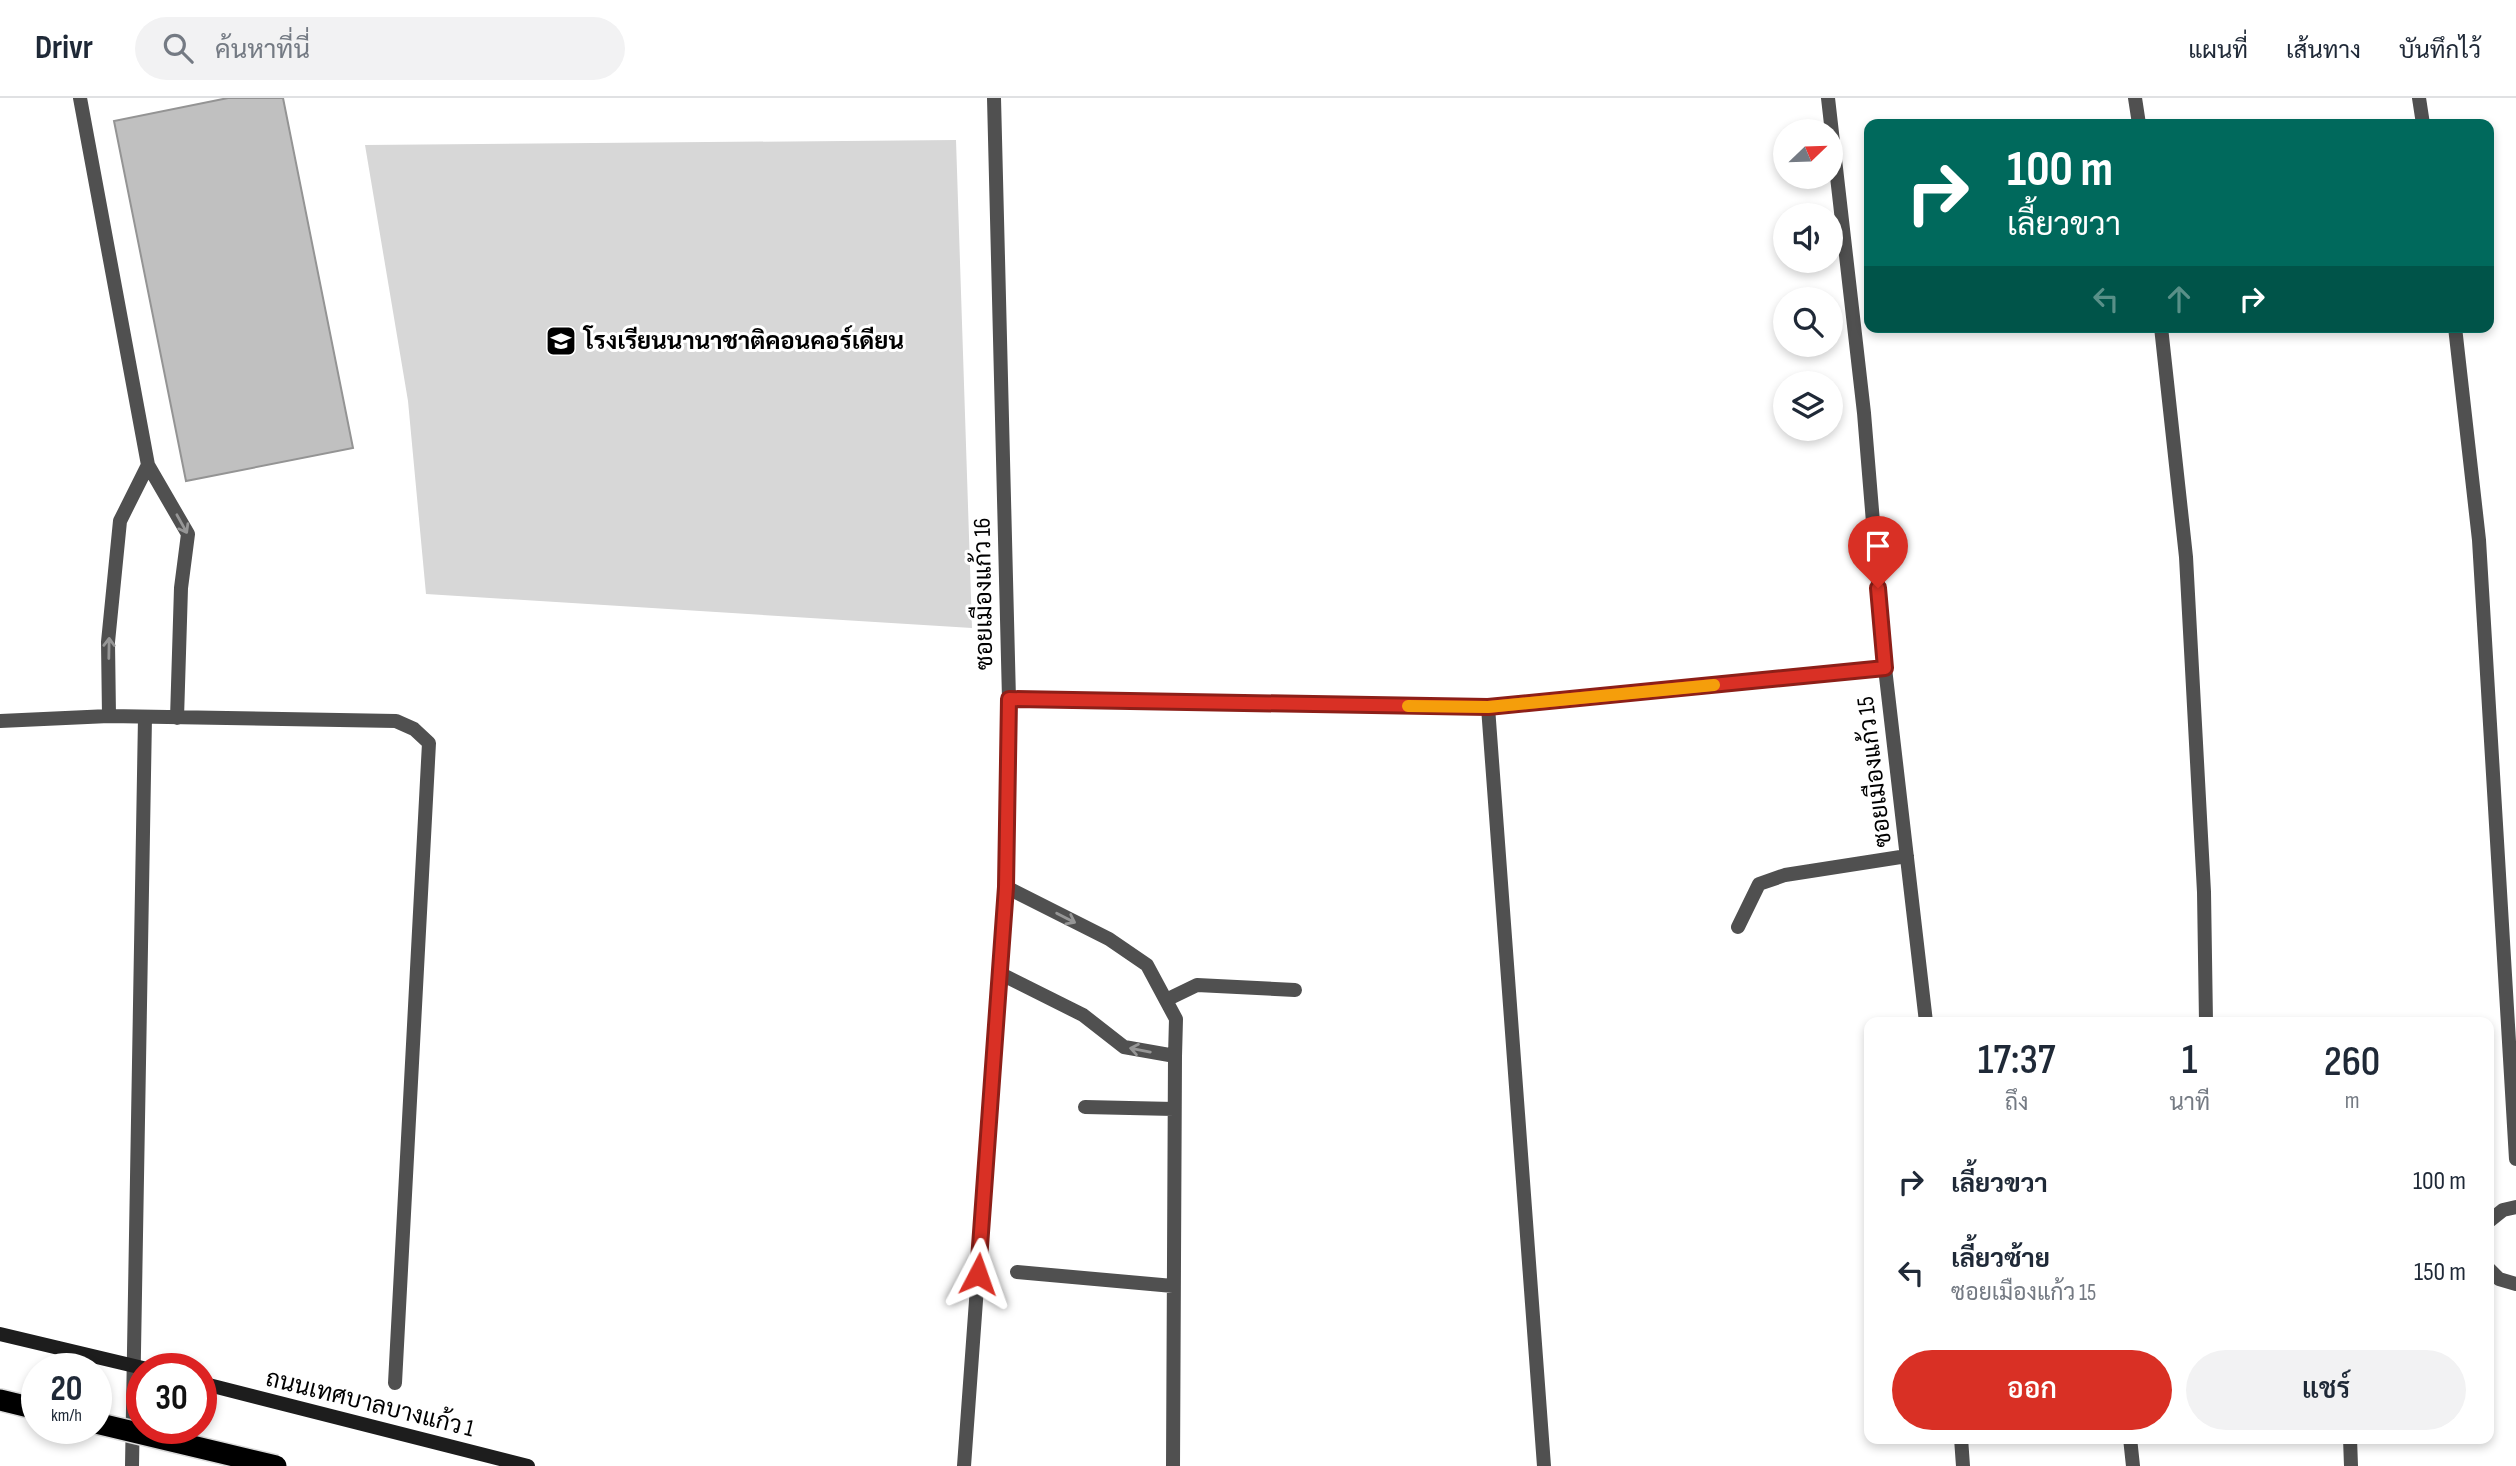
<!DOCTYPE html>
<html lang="th">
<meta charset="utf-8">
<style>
:root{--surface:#fff;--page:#f2f2f3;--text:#1f2937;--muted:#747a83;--line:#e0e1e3;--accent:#d93025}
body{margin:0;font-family:"Sofia Sans Condensed",Sarabun,sans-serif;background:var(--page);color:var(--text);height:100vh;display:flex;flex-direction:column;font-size:26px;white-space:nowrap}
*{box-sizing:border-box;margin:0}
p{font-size:23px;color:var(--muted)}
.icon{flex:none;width:38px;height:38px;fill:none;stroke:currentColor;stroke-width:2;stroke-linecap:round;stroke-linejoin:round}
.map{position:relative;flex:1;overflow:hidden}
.sheet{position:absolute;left:1864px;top:919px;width:630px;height:427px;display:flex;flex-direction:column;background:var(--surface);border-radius:14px;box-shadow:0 4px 10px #0003}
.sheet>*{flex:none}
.banner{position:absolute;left:1864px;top:21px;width:630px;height:214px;border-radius:14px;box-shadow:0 4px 10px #0003;background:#00695c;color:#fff;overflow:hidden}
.needle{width:46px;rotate:67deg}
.buttons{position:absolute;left:1773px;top:21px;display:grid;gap:14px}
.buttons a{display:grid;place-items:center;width:70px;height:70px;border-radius:50%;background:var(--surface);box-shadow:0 4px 10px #0003;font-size:35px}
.speed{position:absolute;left:21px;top:1255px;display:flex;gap:14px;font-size:35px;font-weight:700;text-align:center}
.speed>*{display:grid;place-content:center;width:91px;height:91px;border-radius:50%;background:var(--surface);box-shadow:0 4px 10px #0003;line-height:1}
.speed small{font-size:18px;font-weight:400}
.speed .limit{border:10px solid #d22;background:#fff;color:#111}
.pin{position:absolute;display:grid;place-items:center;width:60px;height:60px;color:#fff;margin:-72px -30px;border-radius:50% 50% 50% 0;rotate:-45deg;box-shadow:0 0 7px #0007}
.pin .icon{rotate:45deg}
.me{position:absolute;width:77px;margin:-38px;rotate:4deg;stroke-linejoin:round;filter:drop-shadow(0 0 5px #0008)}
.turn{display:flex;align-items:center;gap:24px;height:147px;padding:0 28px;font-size:32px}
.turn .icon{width:91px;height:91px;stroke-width:2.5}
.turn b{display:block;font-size:49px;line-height:60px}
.lanes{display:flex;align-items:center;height:66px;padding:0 28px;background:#0003;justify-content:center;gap:35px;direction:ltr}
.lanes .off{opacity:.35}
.eta{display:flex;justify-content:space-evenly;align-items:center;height:119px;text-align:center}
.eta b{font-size:42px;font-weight:600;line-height:49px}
.primary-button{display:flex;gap:14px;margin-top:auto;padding:14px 28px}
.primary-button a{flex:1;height:80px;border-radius:42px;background:var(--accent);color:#fff;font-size:28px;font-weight:600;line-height:80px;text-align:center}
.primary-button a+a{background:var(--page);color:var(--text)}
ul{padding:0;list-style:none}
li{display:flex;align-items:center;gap:21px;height:91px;padding:0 28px}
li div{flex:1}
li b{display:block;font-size:26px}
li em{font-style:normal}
header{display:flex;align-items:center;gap:42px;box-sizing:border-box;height:98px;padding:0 35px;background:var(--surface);border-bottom:2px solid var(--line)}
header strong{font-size:33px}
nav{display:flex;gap:38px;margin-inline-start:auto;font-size:24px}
.search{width:490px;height:63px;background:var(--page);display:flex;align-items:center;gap:18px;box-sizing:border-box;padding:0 24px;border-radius:38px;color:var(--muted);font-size:26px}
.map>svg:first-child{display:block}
.green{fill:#d7d7d7}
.building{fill:#c0c0c0;stroke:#949494;stroke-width:2}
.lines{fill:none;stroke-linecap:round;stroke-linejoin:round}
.motorway-casing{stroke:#dbdbdb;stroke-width:24}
.minor{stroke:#505050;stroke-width:14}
.secondary{stroke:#1d1d1d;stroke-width:14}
.motorway{stroke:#000;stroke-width:21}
.motorway-bridge-casing{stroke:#dbdbdb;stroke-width:24;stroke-linecap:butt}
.motorway-bridge{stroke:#000;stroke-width:21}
.oneway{stroke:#969696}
.route-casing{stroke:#8d1f18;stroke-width:18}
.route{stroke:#d93025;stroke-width:12}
.slow{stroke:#f59e0b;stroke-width:12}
.labels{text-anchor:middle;stroke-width:6;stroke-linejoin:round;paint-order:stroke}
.poi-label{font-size:24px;font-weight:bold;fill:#000;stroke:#fff;text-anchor:start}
.street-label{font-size:24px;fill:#000;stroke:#fff}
</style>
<header>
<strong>Drivr</strong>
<div class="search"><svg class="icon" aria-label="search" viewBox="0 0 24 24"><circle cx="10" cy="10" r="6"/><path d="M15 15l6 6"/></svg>ค้นหาที่นี่</div>
<nav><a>แผนที่</a><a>เส้นทาง</a><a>บันทึกไว้</a></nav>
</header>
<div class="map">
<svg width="2516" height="1368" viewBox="0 0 2516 1368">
<rect width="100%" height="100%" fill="#fff"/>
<path class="green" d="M956,42L972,530L426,496L408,303L365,47Z"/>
<path class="building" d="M228,0H283L353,350L186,383L114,23Z"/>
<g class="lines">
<g class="motorway-casing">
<path id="motorway" d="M0,1302L37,1311"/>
</g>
<path class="minor" d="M80,0L148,367L188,436L181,490L177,620
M1828,0L1864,315L1885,570L1926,924
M2135,0L2139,26
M2419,0L2423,26
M2161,229L2186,459L2204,794L2206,924
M2455,229L2479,442L2516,1061
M1009,601L1488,609L1885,570
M1488,609L1544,1368
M109,618L108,544L120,423L148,367
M0,623L109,618L396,623L414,631L429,645L395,1285
M1738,829L1759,786L1785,777L1907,758
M999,875L1083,917L1124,949L1175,958L1176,921L1147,867L1109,841L1006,789
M1166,902L1197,887L1295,892
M1085,1009L1174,1011
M2488,1124L2503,1112L2516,1109
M2488,1170L2499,1181L2516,1186
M1017,1174L1173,1188
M1961,1340L1963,1368
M2130,1340L2133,1368
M2350,1340L2351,1368
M132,1368L145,619
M964,1368L1006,789L1009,601L994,0
M1173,1368L1175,958"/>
<path class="secondary" d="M0,1236L143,1270
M201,1285L528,1368"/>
<use href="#motorway" class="motorway"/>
<g class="motorway-bridge-casing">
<path id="motorway-bridge" d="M96,1325L276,1368"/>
</g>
<use href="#motorway-bridge" class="motorway-bridge"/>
</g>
<defs><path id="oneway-shaft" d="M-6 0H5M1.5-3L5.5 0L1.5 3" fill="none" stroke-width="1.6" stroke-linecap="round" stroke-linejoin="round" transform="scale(1.75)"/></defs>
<g class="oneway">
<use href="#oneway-shaft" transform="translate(182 426) rotate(61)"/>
<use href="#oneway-shaft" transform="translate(109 550) rotate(-89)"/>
<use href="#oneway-shaft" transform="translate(1066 820) rotate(27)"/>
<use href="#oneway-shaft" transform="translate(1140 952) rotate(-169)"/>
</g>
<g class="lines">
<g class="route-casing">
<path id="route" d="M978,1176L1006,789L1009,601L1488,609L1885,570L1878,490"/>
</g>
<use href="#route" class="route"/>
<path class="slow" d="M1408,608L1488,609L1714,587"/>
</g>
<defs>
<g id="school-square" transform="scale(1.575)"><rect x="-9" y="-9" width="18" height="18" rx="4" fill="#000" stroke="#fff"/><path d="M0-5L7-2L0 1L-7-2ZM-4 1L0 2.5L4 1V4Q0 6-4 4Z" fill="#fff"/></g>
</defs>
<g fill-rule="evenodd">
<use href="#school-square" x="561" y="243"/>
</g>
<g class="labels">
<g class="poi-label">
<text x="584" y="251">โรงเรียนนานาชาติคอนคอร์เดียน</text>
</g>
<g class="street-label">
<text transform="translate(983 496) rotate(-91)" y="8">ซอยเมืองแก้ว 16</text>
<text transform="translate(1874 674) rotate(-97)" y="8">ซอยเมืองแก้ว 15</text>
<text transform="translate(370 1305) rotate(14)" y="8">ถนนเทศบาลบางแก้ว 1</text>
</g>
</g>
</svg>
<div class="buttons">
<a><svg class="needle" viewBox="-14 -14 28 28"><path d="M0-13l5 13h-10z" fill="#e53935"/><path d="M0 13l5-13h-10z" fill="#747a83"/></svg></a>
<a><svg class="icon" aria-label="sound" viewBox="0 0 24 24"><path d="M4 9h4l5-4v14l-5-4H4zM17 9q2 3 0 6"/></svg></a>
<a><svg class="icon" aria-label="search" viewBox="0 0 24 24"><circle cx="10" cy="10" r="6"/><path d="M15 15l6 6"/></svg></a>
<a><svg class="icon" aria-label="layers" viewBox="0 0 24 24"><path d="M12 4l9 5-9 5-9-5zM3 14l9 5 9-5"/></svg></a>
</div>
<div class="speed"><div>20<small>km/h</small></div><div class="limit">30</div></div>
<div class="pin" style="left:1878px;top:490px;background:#d93025"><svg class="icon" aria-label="arrive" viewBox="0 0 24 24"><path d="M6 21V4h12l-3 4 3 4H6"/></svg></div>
<svg class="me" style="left:978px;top:1176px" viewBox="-20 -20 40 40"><path d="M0-17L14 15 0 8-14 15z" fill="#d93025" stroke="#fff" stroke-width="4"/></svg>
<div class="banner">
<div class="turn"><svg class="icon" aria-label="right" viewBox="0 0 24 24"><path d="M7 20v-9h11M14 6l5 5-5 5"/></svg><div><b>100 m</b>เลี้ยวขวา</div></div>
<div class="lanes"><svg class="icon off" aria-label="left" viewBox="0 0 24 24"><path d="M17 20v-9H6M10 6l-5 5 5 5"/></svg><svg class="icon off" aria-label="ahead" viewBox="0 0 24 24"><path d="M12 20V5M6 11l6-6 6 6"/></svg><svg class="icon" aria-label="right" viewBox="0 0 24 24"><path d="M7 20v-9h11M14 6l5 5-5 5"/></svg></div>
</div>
<section class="sheet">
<div class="eta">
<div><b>17:37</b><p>ถึง</p></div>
<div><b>1</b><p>นาที</p></div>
<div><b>260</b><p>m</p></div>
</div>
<ul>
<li><svg class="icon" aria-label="right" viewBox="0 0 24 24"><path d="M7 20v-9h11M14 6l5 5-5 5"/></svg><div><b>เลี้ยวขวา</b></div><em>100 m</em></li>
<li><svg class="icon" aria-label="left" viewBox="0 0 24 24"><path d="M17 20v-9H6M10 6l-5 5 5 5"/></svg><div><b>เลี้ยวซ้าย</b><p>ซอยเมืองแก้ว 15</p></div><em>150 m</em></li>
</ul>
<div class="primary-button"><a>ออก</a><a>แชร์</a></div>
</section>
</div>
